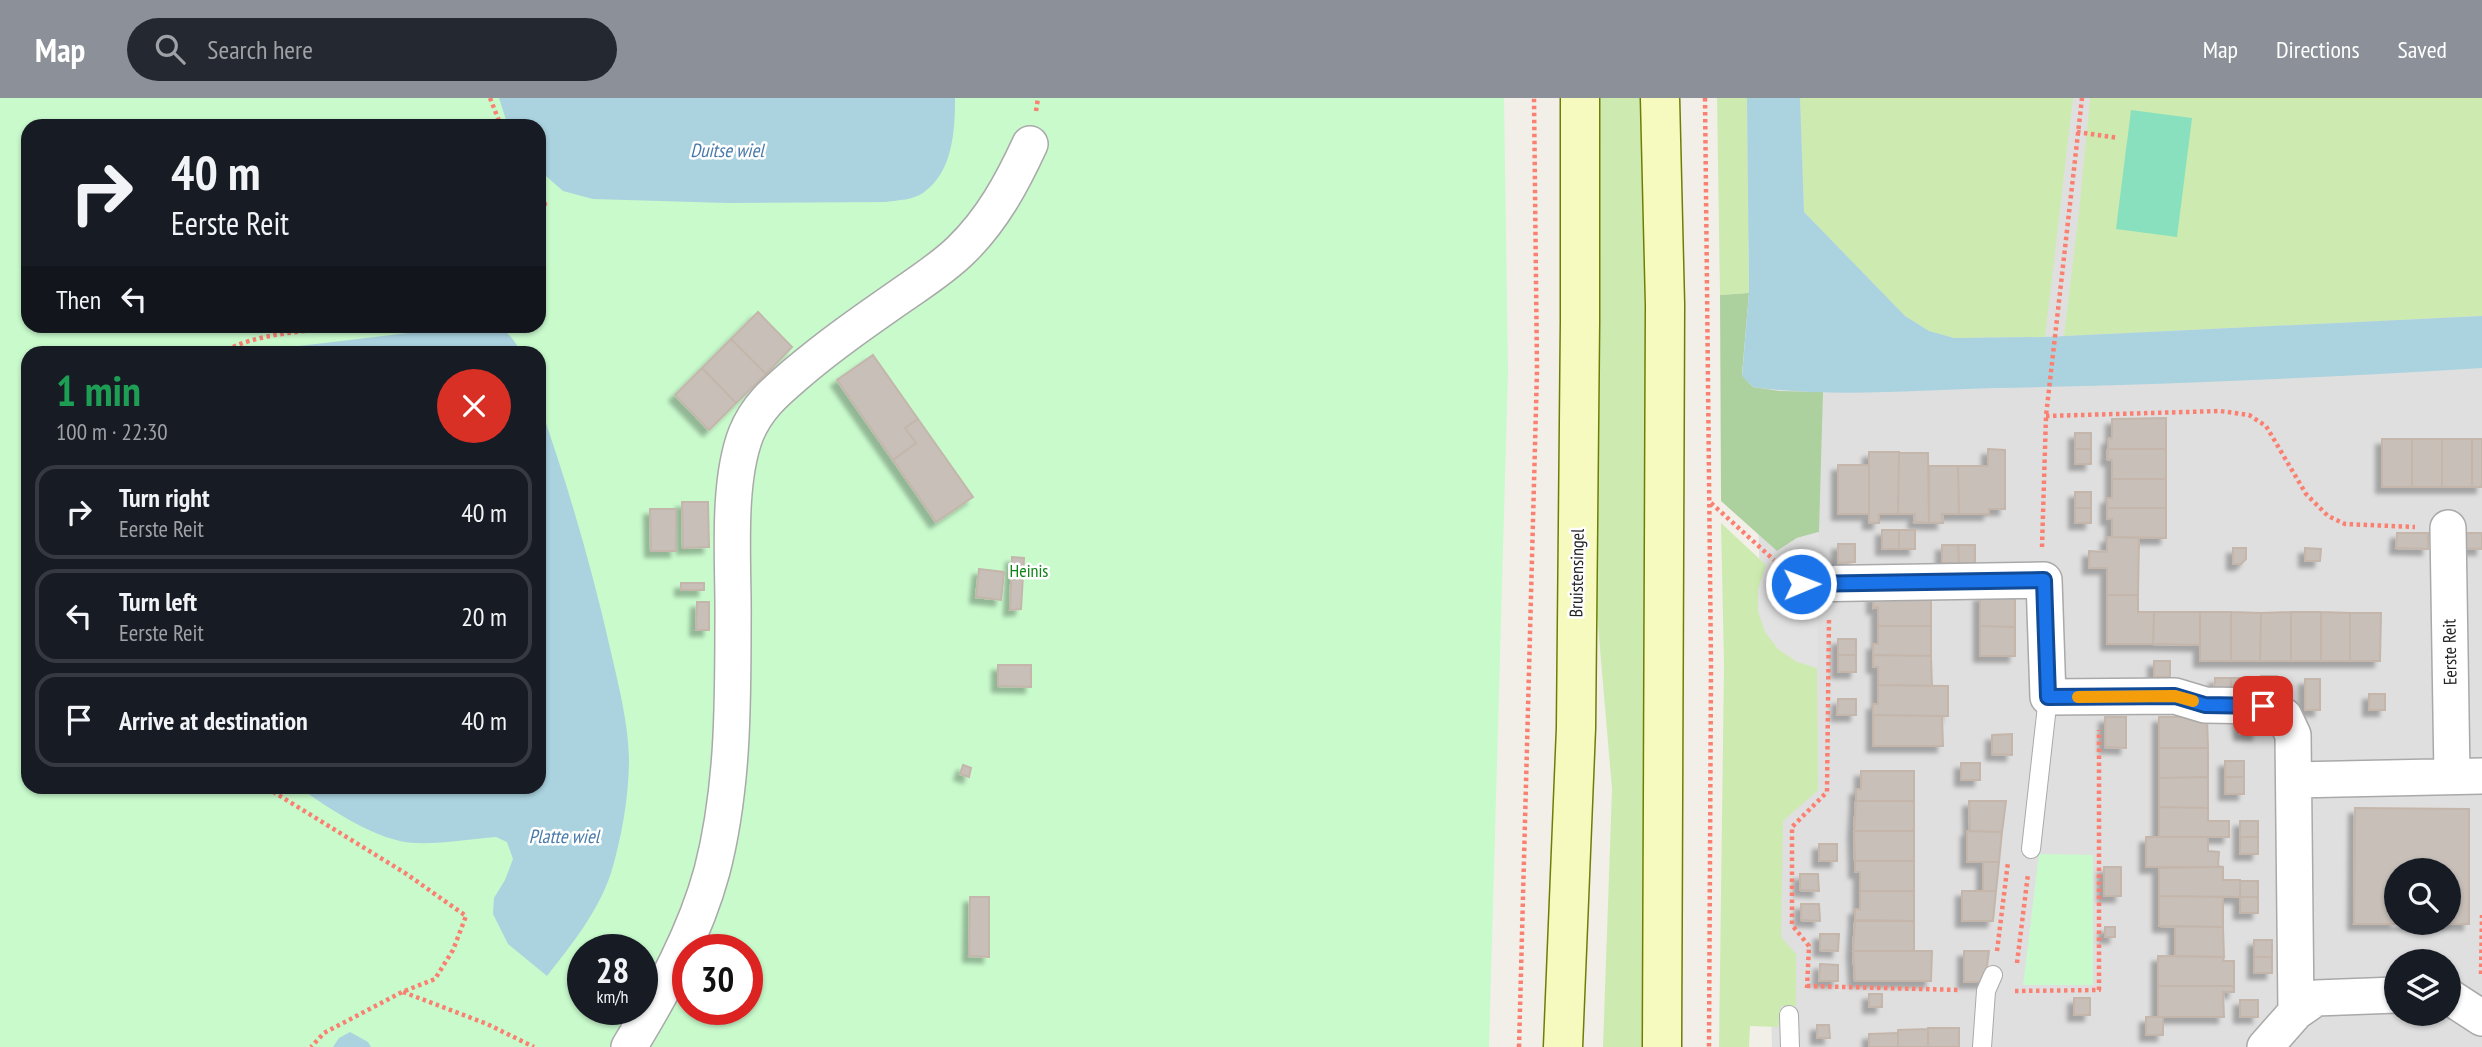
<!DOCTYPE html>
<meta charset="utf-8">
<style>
:root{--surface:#171b24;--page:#242831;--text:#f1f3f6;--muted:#9ea1a6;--line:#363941;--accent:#8c9099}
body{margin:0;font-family:"PT Sans Narrow",sans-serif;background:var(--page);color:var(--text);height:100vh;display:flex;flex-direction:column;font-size:26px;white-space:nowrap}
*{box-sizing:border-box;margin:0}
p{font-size:23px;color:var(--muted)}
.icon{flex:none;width:38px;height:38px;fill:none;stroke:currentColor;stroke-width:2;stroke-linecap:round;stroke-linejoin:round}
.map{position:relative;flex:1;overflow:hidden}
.side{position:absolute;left:21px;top:248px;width:525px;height:448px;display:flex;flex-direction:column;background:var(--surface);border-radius:21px;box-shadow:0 2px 5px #0004}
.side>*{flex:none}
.top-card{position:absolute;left:21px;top:21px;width:525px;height:214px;border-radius:21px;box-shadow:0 2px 5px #0004;background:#171b24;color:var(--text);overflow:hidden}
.buttons{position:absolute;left:2384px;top:760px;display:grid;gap:14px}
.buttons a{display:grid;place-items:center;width:77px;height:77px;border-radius:50%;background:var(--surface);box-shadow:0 2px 5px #0004;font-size:35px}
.speed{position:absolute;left:567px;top:836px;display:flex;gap:14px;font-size:35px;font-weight:700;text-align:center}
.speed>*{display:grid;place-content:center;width:91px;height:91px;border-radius:50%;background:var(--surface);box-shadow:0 2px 5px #0004;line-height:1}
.speed small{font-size:18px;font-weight:400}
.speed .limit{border:10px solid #d22;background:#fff;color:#111}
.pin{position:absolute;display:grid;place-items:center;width:60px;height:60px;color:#fff;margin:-30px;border-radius:14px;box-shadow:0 4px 10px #0006}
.me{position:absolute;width:77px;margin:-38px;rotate:89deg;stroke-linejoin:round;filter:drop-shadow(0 0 5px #0008)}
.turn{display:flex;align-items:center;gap:24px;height:147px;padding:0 35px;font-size:32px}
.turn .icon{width:91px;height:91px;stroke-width:2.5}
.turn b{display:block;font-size:49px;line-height:60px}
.then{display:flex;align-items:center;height:66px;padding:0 35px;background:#0003;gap:14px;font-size:26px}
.round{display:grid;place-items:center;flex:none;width:74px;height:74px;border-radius:37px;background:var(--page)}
.head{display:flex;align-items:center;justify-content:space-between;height:119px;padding:0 35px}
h1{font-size:42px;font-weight:700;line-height:52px;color:#1e9e55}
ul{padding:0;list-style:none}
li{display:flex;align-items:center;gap:21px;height:94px;margin:0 14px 10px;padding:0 21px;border:4px solid var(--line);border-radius:21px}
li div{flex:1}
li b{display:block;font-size:26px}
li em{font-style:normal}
header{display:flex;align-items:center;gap:42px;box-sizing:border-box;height:98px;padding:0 35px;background:var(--accent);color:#fff}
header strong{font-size:33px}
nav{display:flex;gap:38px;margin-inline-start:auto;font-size:24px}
.search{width:490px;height:63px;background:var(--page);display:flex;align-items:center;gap:18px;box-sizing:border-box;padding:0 24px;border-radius:38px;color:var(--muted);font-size:26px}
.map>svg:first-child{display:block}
.residential{fill:#e0dfdf;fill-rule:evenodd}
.grass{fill:#cdebb0}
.forest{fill:#add19e}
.park{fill:#c8facc;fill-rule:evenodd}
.pitch{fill:#88e0be}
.parking{fill:#e2e2e2}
.water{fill:#aad3df}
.building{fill:#c7bfb8;stroke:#c4b6ab;stroke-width:2;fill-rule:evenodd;filter:url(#shadow)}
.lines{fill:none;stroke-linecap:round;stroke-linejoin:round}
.lane-casing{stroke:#a9a9a9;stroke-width:20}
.street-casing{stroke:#a9a9a9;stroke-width:38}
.secondary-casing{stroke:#707d05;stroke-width:41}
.path{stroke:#fa8072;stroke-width:4.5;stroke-dasharray:3.5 3.5;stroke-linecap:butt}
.lane{stroke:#fff;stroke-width:18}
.street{stroke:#fff;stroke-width:35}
.secondary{stroke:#f7fabf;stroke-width:38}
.route-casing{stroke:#114b97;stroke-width:18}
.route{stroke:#1a73e8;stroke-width:12}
.slow{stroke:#f59e0b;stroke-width:12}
.labels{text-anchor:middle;stroke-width:5;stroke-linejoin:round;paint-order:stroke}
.park-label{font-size:18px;fill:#0c8416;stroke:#fff}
.street-label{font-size:18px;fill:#222;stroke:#fff}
.water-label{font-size:19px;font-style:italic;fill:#4a7aab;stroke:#fff}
</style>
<header>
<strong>Map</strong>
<div class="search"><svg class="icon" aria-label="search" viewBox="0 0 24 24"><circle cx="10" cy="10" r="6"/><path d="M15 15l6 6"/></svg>Search here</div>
<nav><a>Map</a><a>Directions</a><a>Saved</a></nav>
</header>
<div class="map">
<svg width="2482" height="949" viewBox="0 0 2482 949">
<defs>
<filter id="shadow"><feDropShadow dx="-6" dy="6" stdDeviation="2" flood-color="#0004"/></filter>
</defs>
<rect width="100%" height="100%" fill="#f2efe9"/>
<path class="residential" d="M1741,0H2482V949H1772L1753,222ZM2396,772H2448V824H2396ZM2396,863H2448V915H2396Z"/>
<path class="grass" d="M1599,0H1641C1647,316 1649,633 1644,949H1603L1612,691L1596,504Z
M1717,0H1747L1749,195L1720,197Z
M1800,0H2073L2045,239L1954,240L1929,233L1905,218L1804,114Z
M2090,0H2482V218L2064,238L2079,114Z
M1721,425L1766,467C1750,519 1764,554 1817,570L1818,692L1783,723L1781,839L1796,856V908H1781L1778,929L1750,928L1749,949H1719L1724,567Z"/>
<path class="forest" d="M1749,195L1742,277L1753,289L1779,293L1823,294L1819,434L1797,440L1777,453L1721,403L1720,197Z"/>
<path class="park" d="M0,0H1504L1508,274L1489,949H0ZM28,28H539V228H28ZM28,256H539V690H28ZM583,852H642V912H583ZM688,852H747V912H688Z
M2039,756L2093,757V887H2023Z"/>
<path class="pitch" d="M2131,12L2192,20L2177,139L2116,131Z"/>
<path class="parking" d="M1819,434L1817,570L1797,564L1778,551L1765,534L1758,513V491L1766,467L1777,453L1797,440Z"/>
<path class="water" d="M499,0H955C955,33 953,74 923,95C913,102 898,102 886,104L728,105L593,101L563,93L539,72V28H508Z
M1747,0H1800L1804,114L1905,218L1929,233L1954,240L2045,239L2482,218V270C2321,280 2160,287 1998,290C1917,292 1834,300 1753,289L1742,278L1749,194Z
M467,228C497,228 507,227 521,255H262L274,251Z
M539,305C567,385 591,466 610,550C618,585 628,623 629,660C629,697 622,739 611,775C598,814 572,846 547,878L508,846L493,816L494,800L505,782L513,761L507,744L496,739C470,741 442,746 415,745C379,744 329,711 300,690H539Z
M350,934L368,944L371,949H333L339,940Z"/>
<path class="building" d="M758,214L792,249L766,276L731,241Z
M731,241L766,276L736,305L702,270Z
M873,257L918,321L905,330L916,345L893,362L837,282Z
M702,270L736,305L709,332L675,297Z
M2166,320V351H2108V341L2112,340V321Z
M918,321L973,399L936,424L893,362L916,345L905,330Z
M2075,335H2091V351H2075Z
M2382,341H2412V389H2382Z
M2412,341H2442V389H2412Z
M2442,341H2472V389H2442Z
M2472,341H2482V389H2472Z
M1988,351L2005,352V411H1989V416H1959L1958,368H1988Z
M2075,351H2091V366H2075Z
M2108,351H2166V381H2112V362L2107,361Z
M1869,354H1899L1898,416H1879V425H1869Z
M1899,355H1928L1929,425L1914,424L1915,416H1898Z
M1838,367H1869V416H1838Z
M1929,368H1958L1959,416H1942L1943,425H1929Z
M2112,381H2166V410H2107V400H2112Z
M2075,394H2091V410H2075Z
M682,404H708L709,449L683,450Z
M2075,410H2091V425H2075Z
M2107,410H2166V440L2112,439V421H2107Z
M650,411H676V453H651Z
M1882,432H1899V451H1882Z
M1899,432H1915V451H1899Z
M2397,435H2428V451L2396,450Z
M2456,435H2482V451L2457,450Z
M2107,439L2139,440L2138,497H2107V470H2089V453L2107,454Z
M1838,446H1855V464L1838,465Z
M1942,447H1958L1959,465H1942Z
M1958,447H1975V465H1959Z
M2233,450H2246V461L2241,466H2233Z
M2305,450L2321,451L2320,463H2305Z
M1012,459L1024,460L1021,511L1010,512Z
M979,471L1004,474L1001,502L976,499Z
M681,485H704V492H681Z
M1873,497H1931V528H1878V509L1873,510Z
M1980,497L2015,498V529L1980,528Z
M2107,497H2138V514H2154L2153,546H2107Z
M697,504H709V532H696Z
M2154,514H2200V547L2153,546Z
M2200,514H2231V563H2200Z
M2231,514L2261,515L2260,563H2231Z
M2291,514V563H2260L2261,515Z
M2291,514H2321V563H2291Z
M2321,514L2350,515V563H2321Z
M2350,515H2381L2380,563H2350Z
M1878,528H1931V558L1873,557V546H1878Z
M1980,528L2015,529V558H1980Z
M1838,541H1856V557H1838Z
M1838,557H1856V574H1838Z
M1873,557L1931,558L1932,588L1878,587V569H1873Z
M2154,563H2170V579H2154Z
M998,567H1031V589L998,588Z
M2261,578H2277V596H2261Z
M2215,580H2231V596H2214Z
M2231,580H2246V596H2231Z
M2305,581H2320V612H2305Z
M1878,587L1948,588V618L1873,617V606H1878Z
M2369,596H2385V612H2369Z
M1838,601H1856V617H1837Z
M1873,617L1942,618L1943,648H1873Z
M2105,619H2126V650L2105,649Z
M2159,619H2207L2208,650H2159Z
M2240,619H2258V636H2240Z
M2012,636V657L1992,656V637Z
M2159,650H2208V679L2159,680Z
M2225,663H2244V679H2225Z
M1961,665H1980V682H1961Z
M963,667L971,670L969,679L960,676Z
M1861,673H1914V703H1856V691H1861Z
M2208,679V710L2159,709V680Z
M2225,679H2244V696H2225Z
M1856,703H1914V733H1854Z
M1969,703H2006L2002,734L1970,733Z
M2159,709L2208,710V723H2229V739H2159Z
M2355,710L2469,711V826H2354ZM2396,772H2448V824H2396Z
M2240,723H2258V739H2240Z
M1854,733H1914V763H1855Z
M1967,733L2002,734L1999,764H1967Z
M2146,739H2208V753L2219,754L2218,768L2223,769H2146Z
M2240,739H2258V756H2240Z
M1819,746H1837V763H1819Z
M1855,763H1914V793H1860V774H1855Z
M1983,764H1999L1996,793H1983Z
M2104,769H2121V798H2104Z
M2223,769V782H2240V799L2159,798V770Z
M1800,776H1818L1819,793L1800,792Z
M2240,783H2258V799H2240Z
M1860,793H1914V823L1855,822V811H1860Z
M1962,793H1996L1993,823H1962Z
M2159,798L2223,799V829L2159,828Z
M970,799H989V859L969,858Z
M2240,799H2258V815H2240Z
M1801,806H1819L1820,823L1801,822Z
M1855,823H1914V853H1853Z
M2175,828L2223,829L2224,859L2175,858Z
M2105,829H2115V839H2105Z
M1820,836H1839L1838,853L1820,852Z
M2254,842H2272V859H2254Z
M1853,853H1932L1931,883H1855Z
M1964,853H1989L1985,884H1964Z
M2158,858L2224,859L2223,863H2234V888H2158Z
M2254,859H2272V875H2254Z
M1820,866L1838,867V883H1819Z
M2158,888H2234V894H2223L2224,919H2158Z
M1869,896H1882V909H1869Z
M2074,900H2090V917H2074Z
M2240,902H2258V919H2240Z
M2146,919H2163V937H2146Z
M1817,927H1829L1830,940H1817Z
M1928,930H1959V949H1928Z
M1928,931V949H1898V932Z
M1898,935V949H1869V936Z"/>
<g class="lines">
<g class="lane-casing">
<path id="lane" d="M2031,751L2048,599
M1789,917L1790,949
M1982,949L1986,893L1993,877"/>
</g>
<g class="street-casing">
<path id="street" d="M2448,430L2452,678
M1801,486L2044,482L2048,599L2175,598L2205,607L2263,608L2284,618L2293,637L2296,914
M2294,682L2482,678
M2448,898L2482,920
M629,949C663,893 695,836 712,773C733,692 733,608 733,525C734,469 726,388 746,336C757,309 775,294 796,276C830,247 866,222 902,197C922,183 944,169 961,152C992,122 1012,85 1030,46
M2265,949L2296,914L2316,900L2396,897"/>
</g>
<g class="secondary-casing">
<path id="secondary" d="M1660,0L1665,207L1662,949
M1563,949L1576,630L1580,224V0"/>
</g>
<path class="path" d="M490,0L501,28
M1705,0L1711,568L1709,949
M1036,13L1038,0
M2077,34L2118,40
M539,92L545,106L539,117
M221,256C251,234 320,232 358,228
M2046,318L2220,313L2249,317L2266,328L2306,396L2328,418L2345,426L2415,429
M1711,405L1774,462
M2042,449L2046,318L2082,0
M267,690L405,775L466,818L453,852L435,881L402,894L324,935L311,949
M1997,853L2008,764
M2017,865L2028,776
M2481,876L2482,817
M1807,888L1960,892
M1807,890L1809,848L1792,827V729L1827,694L1829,520
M2015,893L2099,892V632
M403,894L487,926L534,949
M1519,949L1537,272L1534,0"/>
<use href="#lane" class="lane"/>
<use href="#street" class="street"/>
<use href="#secondary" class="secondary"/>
</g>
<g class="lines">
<g class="route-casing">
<path id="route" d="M1801,486L2044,482L2048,599L2175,598L2205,607L2263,608"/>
</g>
<use href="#route" class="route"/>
<path class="slow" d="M2078,599L2175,598L2193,603"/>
</g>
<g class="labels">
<g class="park-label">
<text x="1029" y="479">Heinis</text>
</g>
<g class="street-label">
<text transform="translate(1577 475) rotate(-89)" y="6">Bruistensingel</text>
<text transform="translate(2450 554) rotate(-91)" y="6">Eerste Reit</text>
</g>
<g class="water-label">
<text x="727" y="59">Duitse wiel</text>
<text x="564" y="745">Platte wiel</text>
</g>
</g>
</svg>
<div class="buttons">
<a><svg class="icon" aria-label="search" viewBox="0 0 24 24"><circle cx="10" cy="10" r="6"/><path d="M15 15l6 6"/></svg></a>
<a><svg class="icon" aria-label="layers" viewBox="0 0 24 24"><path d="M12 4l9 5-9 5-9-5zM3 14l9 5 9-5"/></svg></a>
</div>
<div class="speed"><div>28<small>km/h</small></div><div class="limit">30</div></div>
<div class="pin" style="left:2263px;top:608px;background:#d93025"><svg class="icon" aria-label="arrive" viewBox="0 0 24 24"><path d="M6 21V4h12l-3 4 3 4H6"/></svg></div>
<svg class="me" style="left:1801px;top:486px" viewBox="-20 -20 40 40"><circle r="17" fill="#1a73e8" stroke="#fff" stroke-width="3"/><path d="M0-11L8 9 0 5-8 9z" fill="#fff"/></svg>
<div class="top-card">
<div class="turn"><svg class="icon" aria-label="right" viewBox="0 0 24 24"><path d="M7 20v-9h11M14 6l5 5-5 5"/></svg><div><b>40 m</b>Eerste Reit</div></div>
<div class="then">Then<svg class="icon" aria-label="left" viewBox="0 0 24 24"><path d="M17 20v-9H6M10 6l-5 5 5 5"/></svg></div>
</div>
<section class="side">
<div class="head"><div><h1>1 min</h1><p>100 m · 22:30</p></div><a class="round" style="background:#d93025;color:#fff"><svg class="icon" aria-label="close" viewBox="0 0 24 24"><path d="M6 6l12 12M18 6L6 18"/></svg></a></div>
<ul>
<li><svg class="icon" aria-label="right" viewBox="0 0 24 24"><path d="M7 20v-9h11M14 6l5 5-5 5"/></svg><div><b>Turn right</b><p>Eerste Reit</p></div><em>40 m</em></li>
<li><svg class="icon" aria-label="left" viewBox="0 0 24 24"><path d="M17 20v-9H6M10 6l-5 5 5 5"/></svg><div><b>Turn left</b><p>Eerste Reit</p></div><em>20 m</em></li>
<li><svg class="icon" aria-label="arrive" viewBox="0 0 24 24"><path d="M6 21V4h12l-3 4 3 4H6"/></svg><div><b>Arrive at destination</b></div><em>40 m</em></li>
</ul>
</section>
</div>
